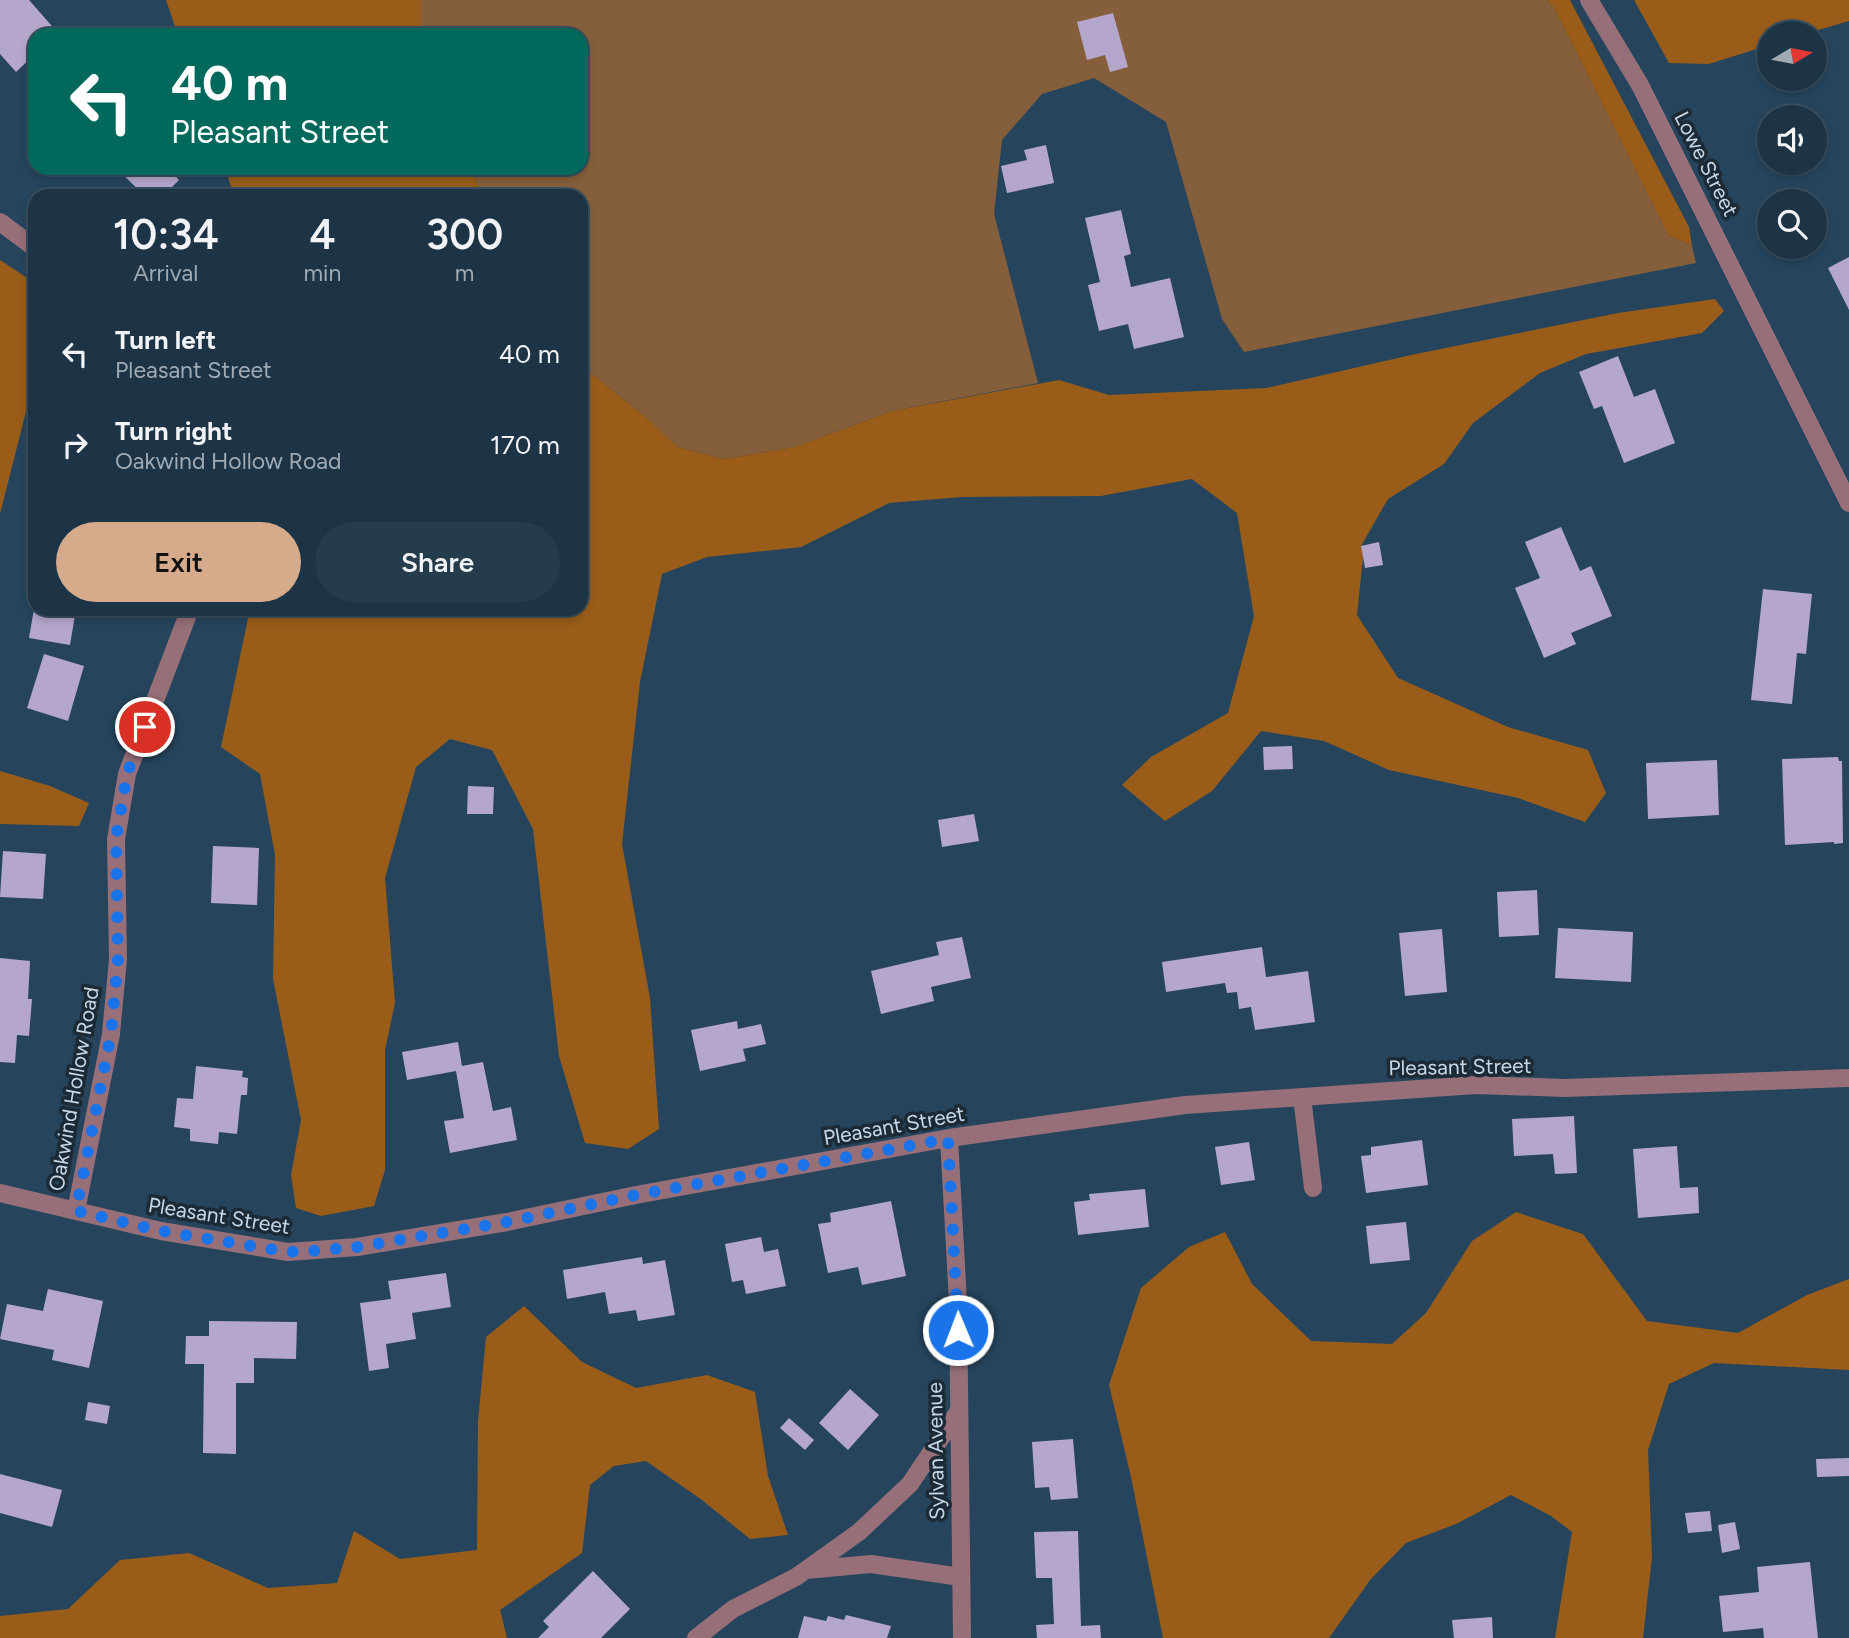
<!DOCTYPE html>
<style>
:root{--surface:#1c3446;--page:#253c4d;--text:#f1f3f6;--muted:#a0aab3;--line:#3a4f5f;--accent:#d6ab8b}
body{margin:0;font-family:Figtree,sans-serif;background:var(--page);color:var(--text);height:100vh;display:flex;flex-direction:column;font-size:26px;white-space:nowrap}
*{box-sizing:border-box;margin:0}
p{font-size:23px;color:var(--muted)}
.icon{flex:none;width:38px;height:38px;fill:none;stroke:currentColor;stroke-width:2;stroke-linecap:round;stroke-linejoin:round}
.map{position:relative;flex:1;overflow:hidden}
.drawer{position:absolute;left:28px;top:189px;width:560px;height:427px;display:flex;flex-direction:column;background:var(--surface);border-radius:21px;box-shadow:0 4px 10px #0003,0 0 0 2px var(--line)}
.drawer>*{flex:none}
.hud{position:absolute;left:28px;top:28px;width:560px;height:147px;border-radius:21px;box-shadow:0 4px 10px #0003,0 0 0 2px var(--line);background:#00695c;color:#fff;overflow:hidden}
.needle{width:46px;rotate:80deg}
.tools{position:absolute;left:1757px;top:21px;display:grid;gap:14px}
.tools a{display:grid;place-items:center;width:70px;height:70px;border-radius:50%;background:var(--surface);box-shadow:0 4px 10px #0003,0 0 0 2px var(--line);font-size:35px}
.pin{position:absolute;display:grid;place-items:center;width:60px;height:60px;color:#fff;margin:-30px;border:4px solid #fff;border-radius:50%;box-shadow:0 2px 7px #0007}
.me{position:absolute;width:77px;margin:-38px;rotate:359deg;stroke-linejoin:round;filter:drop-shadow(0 0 5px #0008)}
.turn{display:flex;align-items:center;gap:24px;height:147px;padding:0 28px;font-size:32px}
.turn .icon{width:91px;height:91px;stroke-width:2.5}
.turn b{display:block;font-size:49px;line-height:60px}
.eta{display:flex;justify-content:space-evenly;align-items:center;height:119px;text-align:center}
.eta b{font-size:42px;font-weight:600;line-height:49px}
.cta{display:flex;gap:14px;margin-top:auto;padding:14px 28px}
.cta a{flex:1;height:80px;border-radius:42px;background:var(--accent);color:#111;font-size:28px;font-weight:600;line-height:80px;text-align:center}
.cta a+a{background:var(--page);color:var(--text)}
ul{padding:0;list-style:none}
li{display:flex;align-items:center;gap:21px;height:91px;padding:0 28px}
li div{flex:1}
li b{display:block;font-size:26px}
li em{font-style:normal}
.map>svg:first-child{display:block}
.green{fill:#855f3b}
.forest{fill:#995d19}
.building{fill:#b5a6cc}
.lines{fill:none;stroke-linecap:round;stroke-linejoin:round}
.minor{stroke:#966f78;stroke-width:18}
.route{stroke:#1a73e8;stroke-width:12;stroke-dasharray:0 21.6}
.labels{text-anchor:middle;stroke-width:7;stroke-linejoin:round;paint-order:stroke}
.street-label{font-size:21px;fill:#c6d8e7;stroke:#1c2a35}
</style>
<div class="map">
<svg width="1849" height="1638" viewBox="0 0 1849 1638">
<rect width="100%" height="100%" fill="#26455d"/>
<path class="green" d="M421,0H1547L1554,8L1668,235L1692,246L1696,263L1244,352L1222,319L1166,122L1094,78L1042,94L1002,140L994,214L1038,383L892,411L794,447L724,459L678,447L648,419L581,365V196H482L472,168H581V35H423L421,28Z"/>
<path class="forest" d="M166,0H421V28L423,35H178Z
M1547,0H1570L1689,227L1692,246L1668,235L1554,8Z
M1634,0H1849V21L1808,33H1769V45L1709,64L1669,63Z
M225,168H472L482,196H234Z
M0,260L35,283V376L0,514Z
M1715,299L1724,311L1702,333L1586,354L1540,373L1473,423L1444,464L1388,499L1361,546L1363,557L1357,615L1398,678L1508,727L1588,750L1606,793L1585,822L1518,798L1389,770L1324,741L1261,731L1212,791L1165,821L1122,785L1151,757L1228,713L1254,616L1237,513L1192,479L1101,496L962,497L889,503L801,547L707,557L662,574L640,682L622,844L650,998L659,1129L628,1149L585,1143L559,1056L533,829L492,750L450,739L416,767L385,878L395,1003L385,1050V1170L374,1206L321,1216L296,1208L291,1175L301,1120L273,979L275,855L260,774L221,747L250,609H581V365L648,419L678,447L724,459L794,447L892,411L1059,380L1109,395L1267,388L1411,355L1618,313Z
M0,771L50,786L89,803L79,826L0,824Z
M1516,1212L1583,1234L1647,1321L1738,1333L1807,1295L1849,1279V1370L1714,1363L1669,1384L1648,1450L1652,1557L1643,1638H1555L1572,1532L1551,1516L1511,1495L1456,1524L1406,1543L1370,1580L1329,1638H1163L1131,1477L1109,1385L1141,1288L1189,1247L1225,1232L1252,1284L1311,1341L1392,1344L1426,1313L1472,1241Z
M524,1306L582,1362L636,1388L707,1375L755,1392L768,1476L788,1535L750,1539L702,1500L646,1461L614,1466L590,1485L582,1553L500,1610L507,1638H0V1616L68,1609L120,1560L189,1553L268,1588L337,1583L354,1531L400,1559L477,1550L478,1421L486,1337Z"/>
<path class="building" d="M0,0H29L58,33L35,35V54L16,72L0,54Z
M1113,13L1128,67L1110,72L1105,55L1087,60L1077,22Z
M1046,145L1054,183L1007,193L1001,166L1027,160L1024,150Z
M116,168H168L179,180L163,196H145Z
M1121,210L1131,254L1124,256L1131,287L1170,278L1184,337L1134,349L1128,324L1099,331L1088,285L1100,282L1085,218Z
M1849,257V310L1828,268Z
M1618,356L1634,397L1655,389L1675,443L1624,463L1602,406L1594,409L1579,372Z
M1561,527L1580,571L1591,566L1612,616L1571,633L1576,644L1544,658L1515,588L1540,578L1525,542Z
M1379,542L1383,565L1365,568L1361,546Z
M1763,589L1812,594L1806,654L1797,653L1792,704L1751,700Z
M34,609H76L70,645L29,638Z
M44,654L84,666L68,721L27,708Z
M1292,746L1293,769L1264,770L1263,747Z
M1838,757L1839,761H1842L1843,843L1834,844V842L1785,845L1782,759Z
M1717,760L1719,815L1648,819L1646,763Z
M468,786L494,787L493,814H467Z
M974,814L979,841L942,847L938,820Z
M213,846L259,848L257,905L211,903Z
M3,851L46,854L43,899L0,897Z
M1537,890L1539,935L1499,937L1497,892Z
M1558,928L1633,932L1631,982L1555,978Z
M1442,929L1447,992L1405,996L1399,933Z
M962,937L971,978L931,987L934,1001L881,1014L871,971L939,955L936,942Z
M1262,947L1266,977L1308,971L1315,1022L1255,1030L1251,1007L1239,1009L1237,992L1227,993L1225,983L1166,992L1162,962Z
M0,958L30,961L28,999H32L29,1036L17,1035L15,1063L0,1062Z
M737,1021L738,1029L761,1024L766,1044L743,1049L746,1061L700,1071L691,1030Z
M458,1042L462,1066L483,1062L493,1111L511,1107L517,1140L450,1153L444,1121L464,1118L456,1071L407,1080L402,1052Z
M196,1066L243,1071L242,1077L248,1078L247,1095H241L237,1134L219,1132L218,1144L190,1141V1129L174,1127L177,1098L193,1099Z
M1574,1116L1577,1173L1555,1174L1553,1154L1514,1156L1512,1119Z
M1422,1140L1428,1185L1366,1193L1361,1156L1371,1155V1147Z
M1249,1142L1255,1180L1221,1185L1215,1147Z
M1677,1146L1680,1188L1698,1187L1699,1213L1638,1218L1633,1149Z
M1145,1189L1149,1227L1078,1235L1074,1202L1090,1200L1089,1194Z
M891,1201L906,1276L862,1285L858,1267L828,1273L818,1224L831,1222L830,1213Z
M1406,1222L1410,1260L1370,1264L1366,1226Z
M761,1237L764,1252L778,1249L786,1286L746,1294L743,1280L732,1282L725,1244Z
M642,1257L643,1264L665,1260L675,1315L638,1321L636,1310L609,1314L605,1292L567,1299L563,1270Z
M446,1273L451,1307L412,1313L416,1339L386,1344L389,1368L369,1371L360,1303L391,1299L388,1281Z
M48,1289L103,1301L89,1368L52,1360L54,1350L0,1339L7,1304L43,1311Z
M209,1321L297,1322L296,1359L254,1358V1383H236V1454L203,1453L204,1364H185L186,1336H209Z
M850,1389L879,1415L848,1450L819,1423Z
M88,1402L110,1406L107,1424L85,1420Z
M789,1418L814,1440L805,1450L780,1428Z
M1073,1439L1078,1498L1051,1500L1049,1487L1035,1488L1032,1442Z
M1849,1458V1476L1817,1477L1816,1459Z
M0,1474L62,1490L52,1527L0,1513Z
M1710,1511L1712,1531L1688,1533L1685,1513Z
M1735,1522L1740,1549L1722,1553L1718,1525Z
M1078,1531L1081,1626L1100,1625L1101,1638H1037L1036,1625L1054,1624L1052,1578H1036L1034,1532Z
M1810,1562L1818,1638H1764L1763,1628L1723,1632L1719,1596L1759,1592L1757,1567Z
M593,1571L630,1609L601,1638H538L549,1627L543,1621Z
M846,1615L891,1626L887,1638H798L804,1616L826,1621L828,1616L844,1620Z
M1492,1617L1493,1638H1454L1452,1620Z"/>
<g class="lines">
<path class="minor" d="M1589,0L1640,85L1849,503
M0,222L35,248
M1302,1097L1313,1188
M949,1138L958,1302L962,1638
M0,1193L161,1231L288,1252L357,1247L507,1222L636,1195L949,1138L1185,1105L1476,1085L1565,1088L1849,1078
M76,1211L111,1034L118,959L116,839L127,774L190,609
M806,1570L871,1564L961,1577
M696,1638L733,1609L796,1577L859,1532L910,1484L958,1412"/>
</g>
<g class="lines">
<path class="route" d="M145,727L127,774L116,839L118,959L111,1034L76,1211L161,1231L288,1252L311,1251L357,1247L507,1222L636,1195L948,1139L958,1330"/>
</g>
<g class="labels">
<g class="street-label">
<text transform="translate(1706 164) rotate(63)" y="7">Lowe Street</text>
<text transform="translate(1460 1067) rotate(-1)" y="7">Pleasant Street</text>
<text transform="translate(74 1089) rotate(-80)" y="7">Oakwind Hollow Road</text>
<text transform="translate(894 1126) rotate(-10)" y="7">Pleasant Street</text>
<text transform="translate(219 1216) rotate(9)" y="7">Pleasant Street</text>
<text transform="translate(936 1451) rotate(-91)" y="7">Sylvan Avenue</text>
</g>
</g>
</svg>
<div class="tools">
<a><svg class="needle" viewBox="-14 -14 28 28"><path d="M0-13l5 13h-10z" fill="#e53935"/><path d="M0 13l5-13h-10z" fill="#a0aab3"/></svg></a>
<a><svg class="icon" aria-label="sound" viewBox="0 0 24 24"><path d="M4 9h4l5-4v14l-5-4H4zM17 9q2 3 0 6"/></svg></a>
<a><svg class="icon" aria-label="search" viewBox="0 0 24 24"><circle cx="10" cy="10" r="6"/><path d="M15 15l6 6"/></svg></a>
</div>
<div class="pin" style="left:145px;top:727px;background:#d93025"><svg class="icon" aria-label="arrive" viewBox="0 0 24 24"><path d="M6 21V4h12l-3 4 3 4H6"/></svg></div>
<svg class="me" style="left:958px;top:1330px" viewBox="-20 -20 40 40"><circle r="17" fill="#1a73e8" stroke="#fff" stroke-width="3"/><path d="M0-11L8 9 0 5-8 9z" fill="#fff"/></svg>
<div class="hud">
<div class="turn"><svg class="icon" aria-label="left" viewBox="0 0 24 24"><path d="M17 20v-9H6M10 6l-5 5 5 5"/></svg><div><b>40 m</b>Pleasant Street</div></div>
</div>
<section class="drawer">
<div class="eta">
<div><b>10:34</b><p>Arrival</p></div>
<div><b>4</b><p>min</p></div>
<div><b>300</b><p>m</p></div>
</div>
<ul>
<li><svg class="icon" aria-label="left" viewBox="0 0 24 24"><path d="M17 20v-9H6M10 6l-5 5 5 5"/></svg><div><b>Turn left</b><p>Pleasant Street</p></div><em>40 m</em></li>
<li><svg class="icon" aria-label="right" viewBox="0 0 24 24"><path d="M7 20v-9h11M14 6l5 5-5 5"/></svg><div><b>Turn right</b><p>Oakwind Hollow Road</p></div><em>170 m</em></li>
</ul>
<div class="cta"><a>Exit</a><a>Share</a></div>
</section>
</div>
